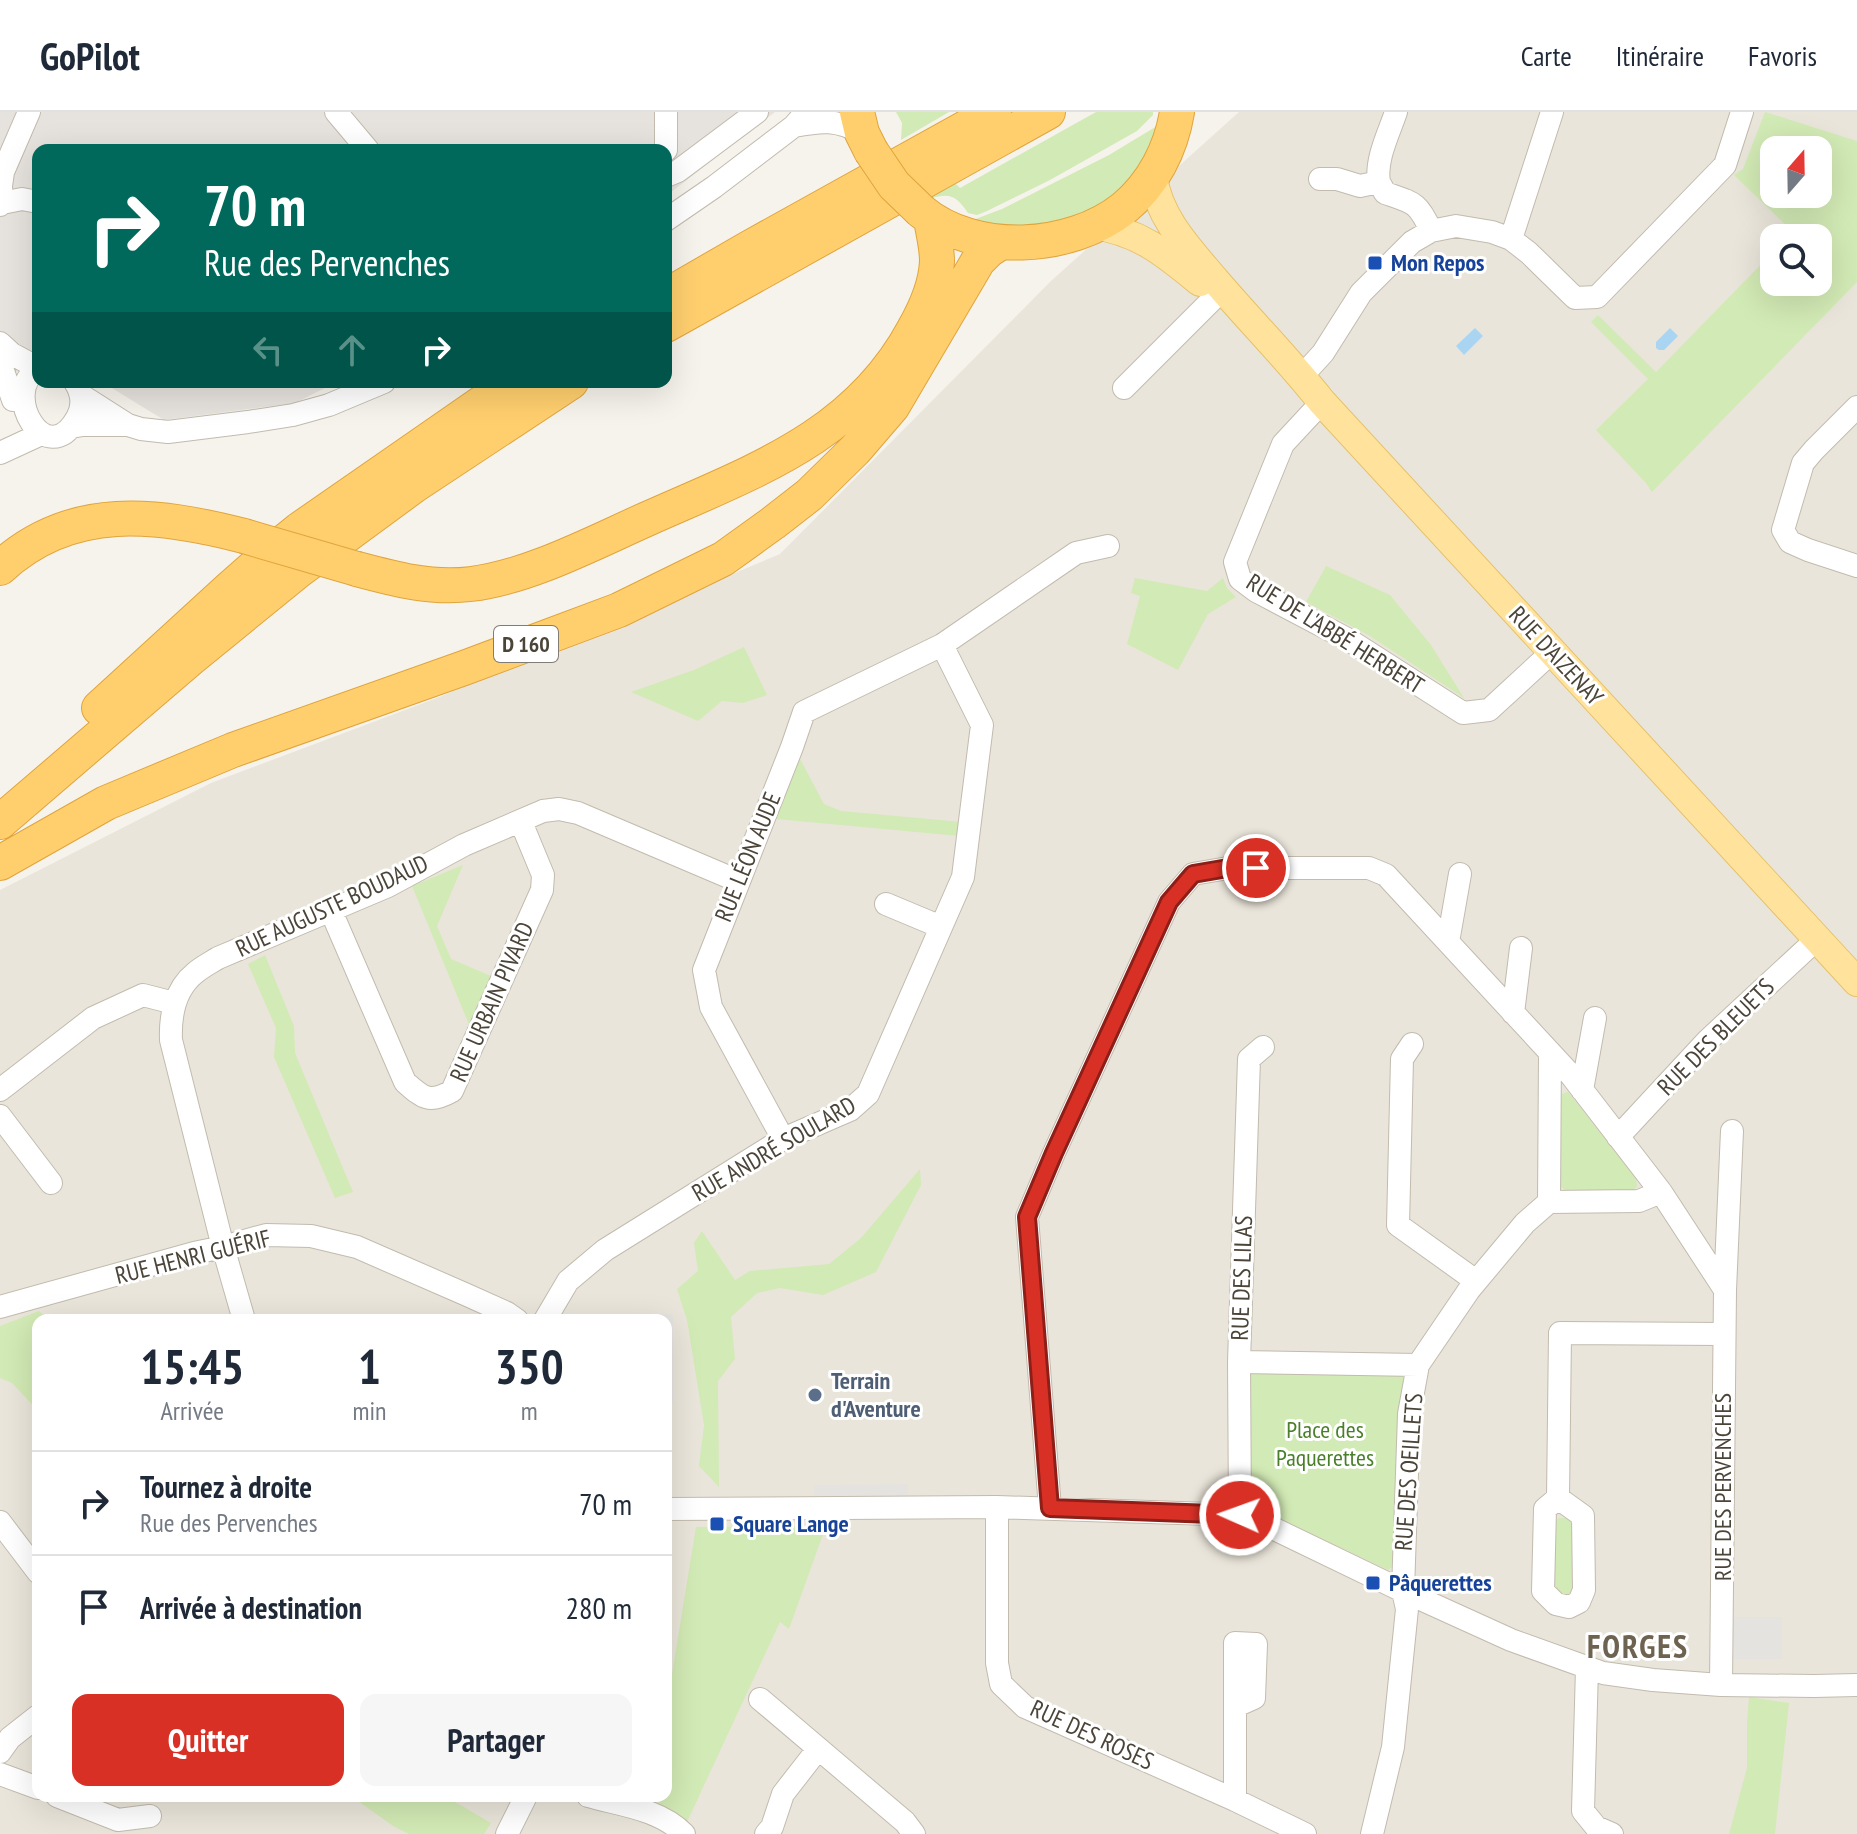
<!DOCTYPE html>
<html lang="fr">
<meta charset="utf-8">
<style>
:root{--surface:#fff;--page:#f6f6f7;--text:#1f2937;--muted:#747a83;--line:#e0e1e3;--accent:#d93025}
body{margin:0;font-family:"PT Sans Narrow",sans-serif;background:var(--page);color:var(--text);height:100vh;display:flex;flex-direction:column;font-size:30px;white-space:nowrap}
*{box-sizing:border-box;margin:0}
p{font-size:26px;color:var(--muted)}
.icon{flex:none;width:44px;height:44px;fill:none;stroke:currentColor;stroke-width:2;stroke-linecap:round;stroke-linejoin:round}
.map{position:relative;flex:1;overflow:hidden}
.details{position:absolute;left:32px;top:1202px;width:640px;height:488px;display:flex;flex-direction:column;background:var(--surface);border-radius:16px;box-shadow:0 8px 32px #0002}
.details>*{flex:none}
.guide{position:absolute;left:32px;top:32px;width:640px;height:244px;border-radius:16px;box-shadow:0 8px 32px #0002;background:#00695c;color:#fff;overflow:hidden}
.needle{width:52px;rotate:20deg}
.fabs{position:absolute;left:1760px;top:24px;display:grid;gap:16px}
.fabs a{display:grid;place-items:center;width:72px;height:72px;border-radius:16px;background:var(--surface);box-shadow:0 8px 32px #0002;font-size:40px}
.pin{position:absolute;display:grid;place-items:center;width:68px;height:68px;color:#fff;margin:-34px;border:4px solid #fff;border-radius:50%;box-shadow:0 2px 8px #0007}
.me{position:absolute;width:88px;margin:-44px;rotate:272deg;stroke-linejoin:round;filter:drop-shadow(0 0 6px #0008)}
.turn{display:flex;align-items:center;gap:28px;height:168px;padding:0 40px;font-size:36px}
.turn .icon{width:104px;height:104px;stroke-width:2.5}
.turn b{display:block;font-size:56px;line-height:68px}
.lanes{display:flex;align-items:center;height:76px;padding:0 40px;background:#0003;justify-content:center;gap:40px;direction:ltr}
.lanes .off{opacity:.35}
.eta{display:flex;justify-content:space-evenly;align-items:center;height:136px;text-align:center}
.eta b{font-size:48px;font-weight:700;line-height:56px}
.primary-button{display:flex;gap:16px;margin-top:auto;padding:16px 40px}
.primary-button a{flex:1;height:92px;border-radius:16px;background:var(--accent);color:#fff;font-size:32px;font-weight:700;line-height:92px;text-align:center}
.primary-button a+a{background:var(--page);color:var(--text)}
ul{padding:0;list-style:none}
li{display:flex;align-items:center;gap:24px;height:104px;padding:0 40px;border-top:2px solid var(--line)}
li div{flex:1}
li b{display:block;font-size:30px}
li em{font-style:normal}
header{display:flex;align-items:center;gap:48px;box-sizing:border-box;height:112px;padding:0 40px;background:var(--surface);border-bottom:2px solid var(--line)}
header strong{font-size:38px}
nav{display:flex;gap:44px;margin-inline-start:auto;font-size:28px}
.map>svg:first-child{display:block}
.residential{fill:#eae5da;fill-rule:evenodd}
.industrial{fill:#e6e2dd}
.green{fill:#d2eab5;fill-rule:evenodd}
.parking{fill:#e5e3e0}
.water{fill:#a9d4f2}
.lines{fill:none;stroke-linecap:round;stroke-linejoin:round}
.minor-casing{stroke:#c2bbae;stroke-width:24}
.major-casing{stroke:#e6c16a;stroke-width:30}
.highway-casing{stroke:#e0a43c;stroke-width:36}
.minor{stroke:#fff;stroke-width:22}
.major{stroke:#ffe39c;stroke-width:28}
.highway{stroke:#ffcf6e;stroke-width:34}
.highway-bridge-casing{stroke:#e0a43c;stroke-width:36;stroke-linecap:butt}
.highway-bridge{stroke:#ffcf6e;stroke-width:34}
.route-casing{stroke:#8d1f18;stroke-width:20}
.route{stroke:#d93025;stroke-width:14}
.transit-dot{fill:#1a4fb4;stroke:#fff;stroke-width:3}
.service-dot{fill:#5c6f8a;stroke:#fff;stroke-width:3}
.labels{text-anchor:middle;stroke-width:6;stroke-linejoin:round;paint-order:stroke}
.shield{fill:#fff;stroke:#817c74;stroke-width:2}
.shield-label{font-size:22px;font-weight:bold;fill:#4b4439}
.transit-label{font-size:24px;font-weight:bold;fill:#164399;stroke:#fff;text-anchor:start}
.street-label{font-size:24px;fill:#4b4439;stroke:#fff}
.service-label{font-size:24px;font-weight:bold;fill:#4e5e75;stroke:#fff;text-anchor:start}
.park-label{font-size:24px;fill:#4a7f2a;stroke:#fff}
.district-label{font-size:32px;font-weight:bold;letter-spacing:2px;fill:#6e6250;stroke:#fff}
</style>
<header>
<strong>GoPilot</strong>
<nav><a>Carte</a><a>Itinéraire</a><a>Favoris</a></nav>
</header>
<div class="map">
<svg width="1857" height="1722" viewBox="0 0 1857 1722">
<rect width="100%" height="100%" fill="#f6f3ec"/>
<path class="residential" d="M1239,0H1857V1722H0V778L211,671L437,586L780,442L1051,169ZM1774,38H1818V82H1774ZM1774,126H1818V170H1774ZM38,1208H666V1684H38Z"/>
<path class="industrial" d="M0,0H775L666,84V38H38V238L0,277Z
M102,270H337L295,291L164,308Z"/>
<path class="green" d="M896,0H949L901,28L902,11Z
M1096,0H1153V3L1137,19L1050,68L987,99L977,103L968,101C957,84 949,80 930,87L927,85L955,71L960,76Z
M1765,0L1857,29V170L1652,380L1646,371L1596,318L1648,267L1591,210L1598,203L1656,260L1774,139V170H1818V126H1787L1793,120L1734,63L1743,57ZM1774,38H1818V82H1774Z
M1157,14L1153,33L1129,71L1092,99L1049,114L999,115L973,108L1002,97L1109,43Z
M1326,454L1390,483L1431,533L1464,586L1370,524L1306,490Z
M1135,466L1207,479L1223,466L1227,476L1236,485L1208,502L1178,558L1127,532L1140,484L1131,481Z
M744,535L767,583L743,591L722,589L698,609L631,580L694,558Z
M800,647L824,692L841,699L962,710L959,724L776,707Z
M463,753L437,814L451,847L491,864L470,915L412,774Z
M265,843L294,914L295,941L353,1080L335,1086L274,945L276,916L248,852Z
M1568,980L1636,1066L1637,1074L1633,1079H1567L1561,1075L1558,1066L1561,982Z
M920,1057L921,1073L876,1160L823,1183L780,1176L757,1181L731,1205L735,1247L718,1269L719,1375L699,1354L704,1313L687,1208L677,1177L698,1159L694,1131L702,1119L735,1168L750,1159L829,1152L861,1126Z
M39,1199L49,1208H38V1299L12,1271L0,1266V1214Z
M1403,1258L1404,1272L1392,1455L1388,1458L1255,1395L1249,1381L1251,1261Z
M1559,1406H1567L1576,1413V1481L1570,1486L1552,1480L1551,1412Z
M826,1414L789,1517L780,1510L686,1712L658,1693L659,1684H666V1598L696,1415Z
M1749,1585L1789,1591L1775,1722H1729L1747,1656V1612Z
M351,1684H445L491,1711L484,1722H409L393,1714Z"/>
<path class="parking" d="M648,1202H673V1292H666V1208H648Z
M908,1372V1386L814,1387V1373Z
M1732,1505H1782V1547H1732Z"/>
<path class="water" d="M1475,216L1483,224L1464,243L1456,234Z
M1670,216L1678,224L1664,238H1659L1656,236V230Z"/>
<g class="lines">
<g class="minor-casing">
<path id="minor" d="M336,0L368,38
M794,14C821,9 837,7 862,21
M666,38V0
M666,64L678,59L757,0
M1320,67H1337L1360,74L1379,70L1385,81C1414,91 1418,90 1431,119
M1379,70C1375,48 1389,21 1396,0
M2,91L22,87L38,90
M0,93L2,91L1,74L3,60L29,0
M666,108L714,75L794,14L806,0
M1511,127L1552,0
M0,231L12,242L38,256
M0,250L13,288
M38,257C0,280 46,361 77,306C84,294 82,281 75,270
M1302,264L1323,241L1361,181L1412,130L1431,119L1456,114L1492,120L1511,127L1529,141L1575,186L1597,185L1725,53L1742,0
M1124,276L1216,184
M81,283L128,313
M1322,290L1283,332L1235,450L1240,467L1256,479L1349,528L1463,601L1489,598L1552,540
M1857,295L1814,338L1803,351L1783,418L1790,430L1808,438L1857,454
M71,315L83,313H128L141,317L168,320L248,310L293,303L329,293L384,270
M0,341L39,323
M886,792L941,815
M331,799L405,970C423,986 429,992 452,979L542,778L543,763L521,710
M1448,830L1460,762
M1513,901L1521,836
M1412,932L1402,947L1398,1113L1476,1169
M1550,941L1549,1090L1639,1089L1661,1080
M0,978L93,906L143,883L174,891
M1582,978L1595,906
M0,1004L51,1071
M1618,1025L1708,928L1817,827
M783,1027L711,895L704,858L792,635L804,600L942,533L1076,441L1108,434
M1725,1178L1732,1019
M0,1195L194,1141L223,1135L266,1123L311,1124L357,1135L467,1183L507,1201L517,1208
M244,1208L223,1135L171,928C170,904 175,877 195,861C202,855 210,851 218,846L388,774L464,733L543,699L559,697L578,701L738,769
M545,1208L568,1169L605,1138L783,1027L850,998L868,982L963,765L982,613L942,533
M1239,1250L1418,1253
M1558,1386L1583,1404L1584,1478L1579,1490L1569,1495L1556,1492L1543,1479L1545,1397L1558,1386L1560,1221L1724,1222
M997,1395V1551L1001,1572L1025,1595L1235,1688L1305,1722
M1050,1396L1027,1105L1054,1041L1169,790L1193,762L1228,756H1369L1386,763L1570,962L1661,1080L1725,1178L1721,1573
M666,1397L997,1395L1240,1403L1260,1410L1403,1479L1511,1528L1603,1561L1653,1568L1721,1573L1814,1574L1857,1573
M1240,1403L1239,1250L1249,947L1263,935
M0,1410L38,1460
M1587,1556L1583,1699L1596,1715L1612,1722
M760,1587L905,1710L914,1722
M0,1640L10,1626L38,1604
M0,1662L38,1676
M57,1684L118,1708L150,1704
M588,1684C620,1693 660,1697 684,1722
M1235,1688V1531L1256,1532L1254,1586L1236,1594
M507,1722L526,1684
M766,1722L772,1715L783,1682L818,1637
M1372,1722L1393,1635L1407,1497L1403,1479L1409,1302L1418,1253L1469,1178L1525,1111L1549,1090"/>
</g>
<g class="major-casing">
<path id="major" d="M1153,64C1158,106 1190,138 1216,169C1251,210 1289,248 1322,290L1857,870
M1093,113C1139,119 1166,142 1200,170"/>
</g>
<g class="highway-casing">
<path id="highway" d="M857,0L862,21L871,39
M921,99C975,144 1070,139 1124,96C1153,72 1171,37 1177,0
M666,184L749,136L994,0
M666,213L1048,0
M0,456C71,390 158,402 244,424
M357,457C394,467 431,477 471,472C529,465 593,431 647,407C752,360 856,325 914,217C926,196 936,173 937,149C937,135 933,120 931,107
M99,596L229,477L263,447L300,417L483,290L517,270
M0,710L190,547L298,459L415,373L571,270
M0,751L106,691L233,638L464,556L619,498L723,447L773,411L809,383L855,338L892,295L978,149L989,138L1000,131"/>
</g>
<use href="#minor" class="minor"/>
<use href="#major" class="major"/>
<use href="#highway" class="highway"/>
<g class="highway-bridge-casing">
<path id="highway-bridge" d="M871,39L894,73L921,99
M244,424L357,457"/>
</g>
<use href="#highway-bridge" class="highway-bridge"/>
</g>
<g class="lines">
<g class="route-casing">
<path id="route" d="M1240,1403L1050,1396L1027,1105L1054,1041L1169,790L1193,762L1228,756H1256"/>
</g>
<use href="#route" class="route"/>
</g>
<g class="transit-dot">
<rect x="1367" y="143" width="16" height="16" rx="4"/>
<rect x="709" y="1404" width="16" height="16" rx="4"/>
<rect x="1365" y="1463" width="16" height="16" rx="4"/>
</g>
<circle class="service-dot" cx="815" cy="1283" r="8"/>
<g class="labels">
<rect class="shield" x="494" y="514" width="64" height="36" rx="6"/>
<g class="shield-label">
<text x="526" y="540">D 160</text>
</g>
<g class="transit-label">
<text x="1391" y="159">Mon Repos</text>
<text x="733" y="1420">Square Lange</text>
<text x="1389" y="1479">Pâquerettes</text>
</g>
<g class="street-label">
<text transform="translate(1335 522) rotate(32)" y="8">RUE DE L'ABBÉ HERBERT</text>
<text transform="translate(1556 544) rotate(47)" y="8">RUE D'AIZENAY</text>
<text transform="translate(748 745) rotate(-68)" y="8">RUE LÉON AUDE</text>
<text transform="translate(332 794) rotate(-25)" y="8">RUE AUGUSTE BOUDAUD</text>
<text transform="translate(492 890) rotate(-66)" y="8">RUE URBAIN PIVARD</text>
<text transform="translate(1716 925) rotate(-45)" y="8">RUE DES BLEUETS</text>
<text transform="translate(774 1037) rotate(-30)" y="8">RUE ANDRÉ SOULARD</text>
<text transform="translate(193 1145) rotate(-14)" y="8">RUE HENRI GUÉRIF</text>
<text transform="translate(1242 1166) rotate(-88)" y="8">RUE DES LILAS</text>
<text transform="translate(1409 1360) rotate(-86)" y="8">RUE DES OEILLETS</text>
<text transform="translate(1723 1375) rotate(-90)" y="8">RUE DES PERVENCHES</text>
<text transform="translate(1092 1623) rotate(25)" y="8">RUE DES ROSES</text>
</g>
<g class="service-label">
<text x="831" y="1277">Terrain<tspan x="831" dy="28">d'Aventure</tspan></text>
</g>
<g class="park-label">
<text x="1325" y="1326">Place des<tspan x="1325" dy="28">Paquerettes</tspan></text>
</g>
<g class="district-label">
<text x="1638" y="1546">FORGES</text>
</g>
</g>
</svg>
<div class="fabs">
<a><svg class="needle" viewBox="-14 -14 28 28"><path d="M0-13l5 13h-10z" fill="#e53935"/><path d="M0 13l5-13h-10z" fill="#747a83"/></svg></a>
<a><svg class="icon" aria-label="search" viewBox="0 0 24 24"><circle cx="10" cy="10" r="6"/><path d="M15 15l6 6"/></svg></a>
</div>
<div class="pin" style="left:1256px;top:756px;background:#d93025"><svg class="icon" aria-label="arrive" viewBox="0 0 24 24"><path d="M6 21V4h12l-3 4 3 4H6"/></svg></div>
<svg class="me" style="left:1240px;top:1403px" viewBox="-20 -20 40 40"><circle r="17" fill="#d93025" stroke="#fff" stroke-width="3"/><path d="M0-11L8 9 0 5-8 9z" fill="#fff"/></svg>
<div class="guide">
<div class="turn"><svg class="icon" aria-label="right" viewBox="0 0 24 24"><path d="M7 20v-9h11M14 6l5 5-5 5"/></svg><div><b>70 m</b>Rue des Pervenches</div></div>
<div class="lanes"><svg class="icon off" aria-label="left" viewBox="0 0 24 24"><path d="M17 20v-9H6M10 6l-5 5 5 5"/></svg><svg class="icon off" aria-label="ahead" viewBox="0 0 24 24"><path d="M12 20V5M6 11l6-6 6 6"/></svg><svg class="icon" aria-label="right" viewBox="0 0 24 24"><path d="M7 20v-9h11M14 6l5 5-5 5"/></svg></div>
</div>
<section class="details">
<div class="eta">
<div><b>15:45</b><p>Arrivée</p></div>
<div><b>1</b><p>min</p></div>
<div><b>350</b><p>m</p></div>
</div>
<ul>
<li><svg class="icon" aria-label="right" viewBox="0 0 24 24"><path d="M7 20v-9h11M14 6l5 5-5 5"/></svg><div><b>Tournez à droite</b><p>Rue des Pervenches</p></div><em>70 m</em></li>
<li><svg class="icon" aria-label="arrive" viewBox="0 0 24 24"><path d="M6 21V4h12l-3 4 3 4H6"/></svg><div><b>Arrivée à destination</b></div><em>280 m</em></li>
</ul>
<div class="primary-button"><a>Quitter</a><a>Partager</a></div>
</section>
</div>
